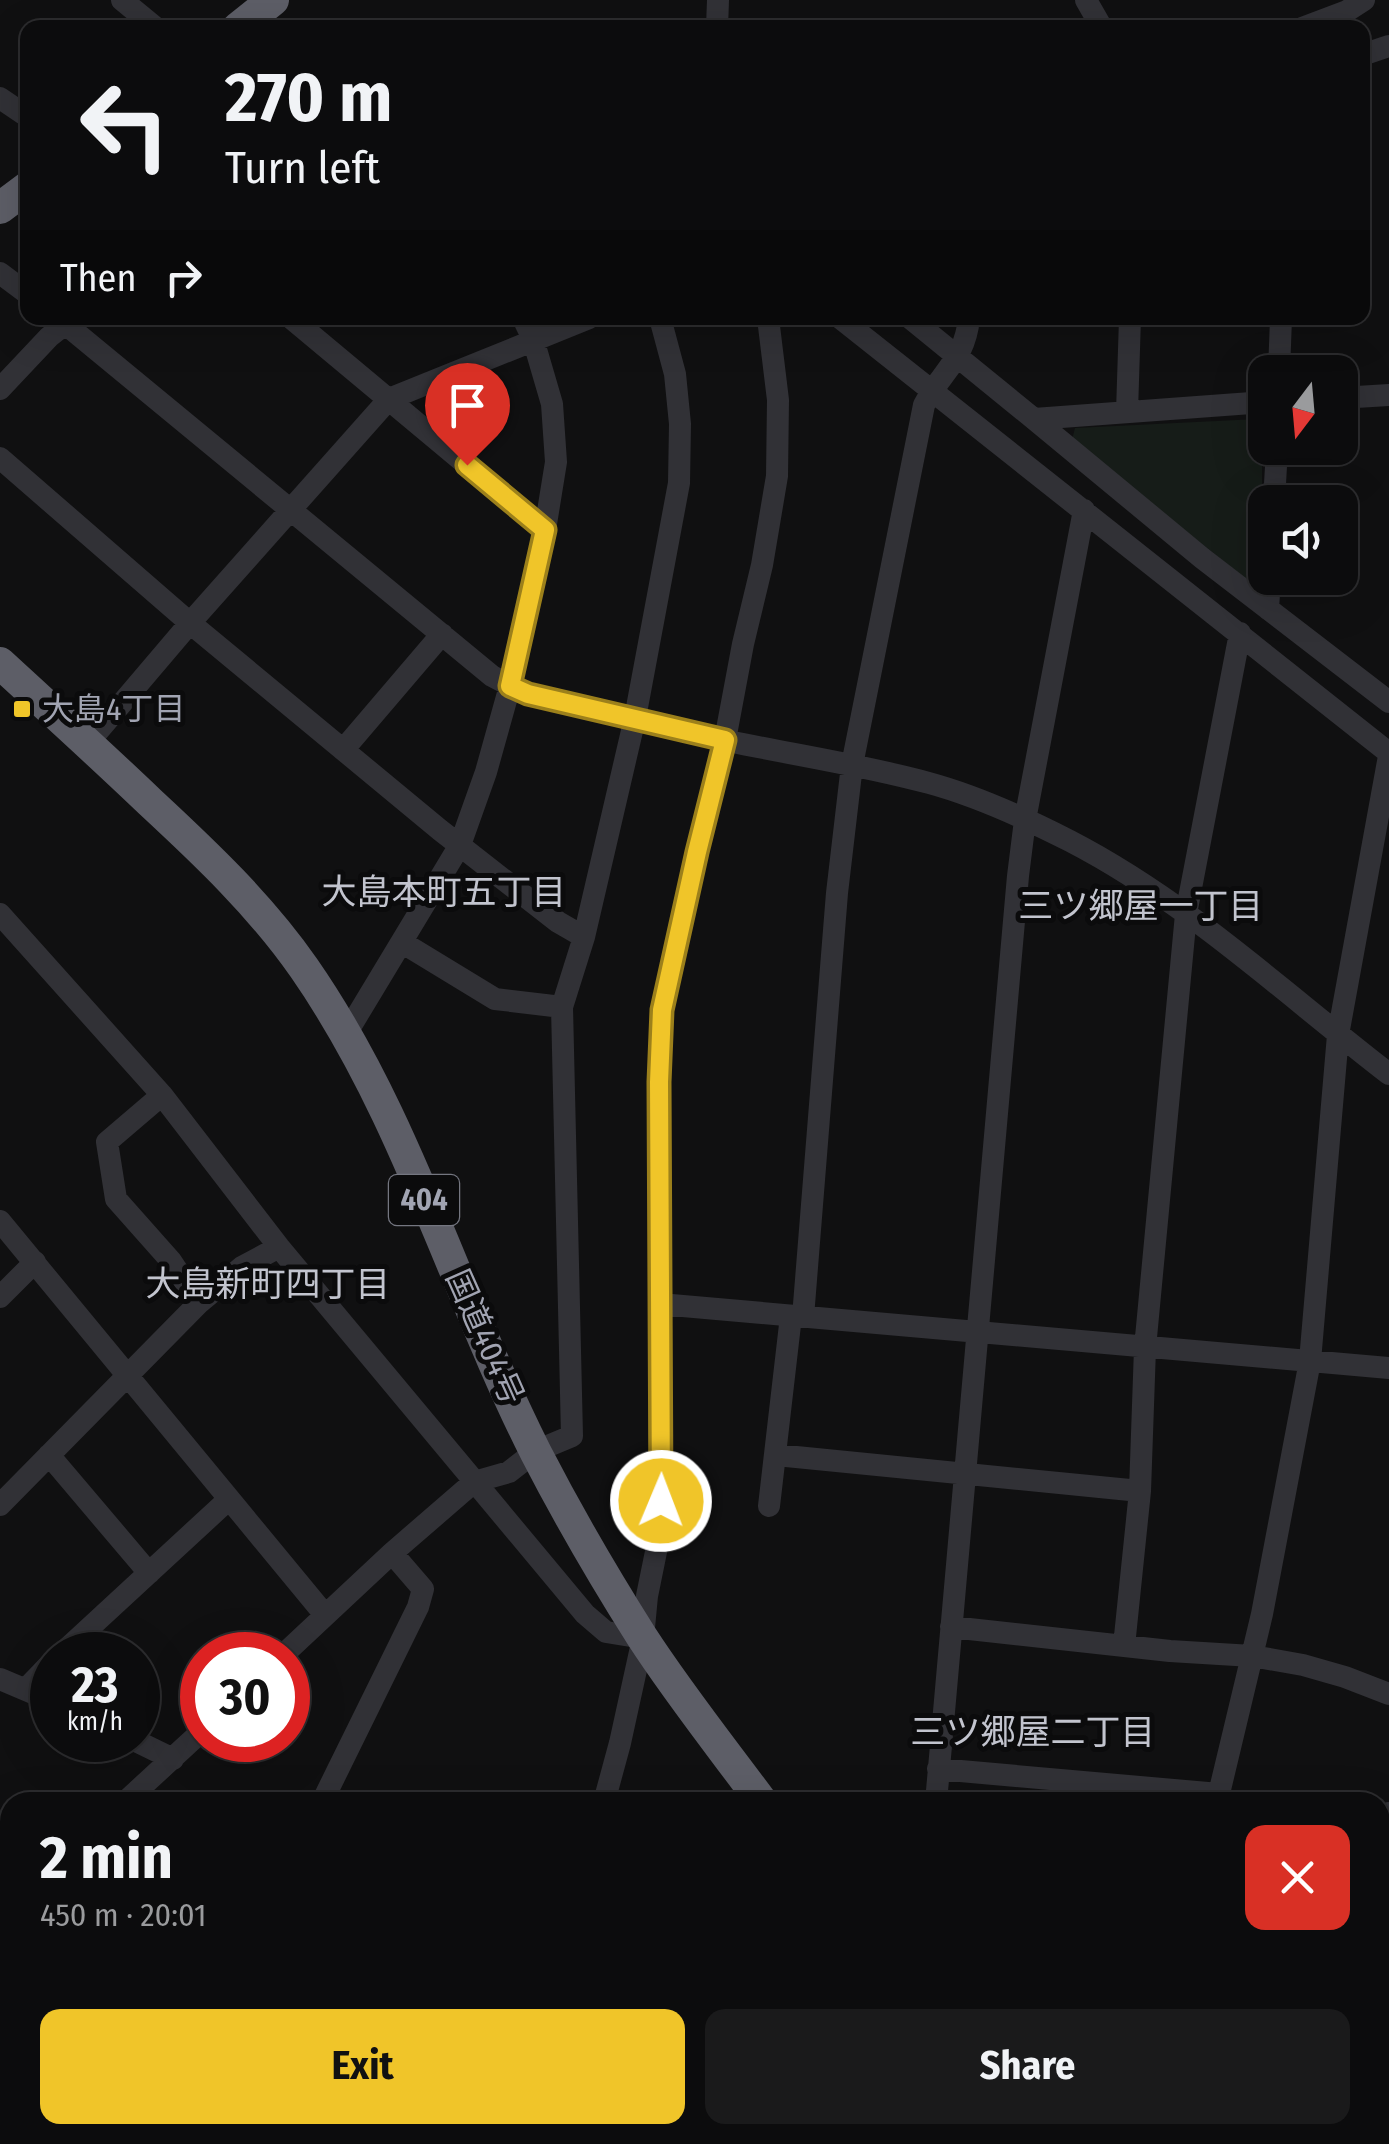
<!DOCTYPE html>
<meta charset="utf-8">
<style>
:root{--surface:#0c0c0d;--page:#1a1a1b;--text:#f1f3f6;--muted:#9a9b9d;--line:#2c2c2e;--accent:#f0c529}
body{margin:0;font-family:"Fira Sans Condensed","Noto Sans JP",sans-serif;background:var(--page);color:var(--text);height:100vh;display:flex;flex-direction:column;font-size:38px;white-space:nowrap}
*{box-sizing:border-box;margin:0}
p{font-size:32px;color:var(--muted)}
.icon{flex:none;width:55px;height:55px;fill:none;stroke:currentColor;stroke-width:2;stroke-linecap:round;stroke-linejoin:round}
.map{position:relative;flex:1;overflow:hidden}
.sheet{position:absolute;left:0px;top:1792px;width:1390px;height:352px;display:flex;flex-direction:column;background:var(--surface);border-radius:30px 30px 0 0;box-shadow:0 10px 40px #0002,0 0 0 2px var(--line)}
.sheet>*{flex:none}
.hud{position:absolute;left:20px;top:20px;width:1350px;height:305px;border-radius:20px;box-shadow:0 10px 40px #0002,0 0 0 2px var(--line);background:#0c0c0d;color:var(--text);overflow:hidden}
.needle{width:65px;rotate:196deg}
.fabs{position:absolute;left:1248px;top:355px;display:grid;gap:20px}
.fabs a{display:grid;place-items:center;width:110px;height:110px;border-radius:20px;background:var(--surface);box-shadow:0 10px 40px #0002,0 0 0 2px var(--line);font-size:50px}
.speed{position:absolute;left:30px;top:1632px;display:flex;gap:20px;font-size:50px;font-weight:700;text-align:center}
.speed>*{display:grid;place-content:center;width:130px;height:130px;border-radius:50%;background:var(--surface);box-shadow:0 10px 40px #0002,0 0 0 2px var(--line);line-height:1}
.speed small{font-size:25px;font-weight:400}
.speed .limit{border:15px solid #d22;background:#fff;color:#111}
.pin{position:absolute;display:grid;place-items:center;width:85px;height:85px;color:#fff;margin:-102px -42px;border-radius:50% 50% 50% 0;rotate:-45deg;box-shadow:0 0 10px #0007}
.pin .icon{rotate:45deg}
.me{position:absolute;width:110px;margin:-55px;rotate:1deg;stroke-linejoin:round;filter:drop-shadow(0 0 8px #0008)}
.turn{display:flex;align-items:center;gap:35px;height:210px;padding:0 40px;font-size:45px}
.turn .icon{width:130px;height:130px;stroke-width:2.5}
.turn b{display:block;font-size:70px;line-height:85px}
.then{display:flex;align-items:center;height:95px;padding:0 40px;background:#0003;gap:20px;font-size:38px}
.round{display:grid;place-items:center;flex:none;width:105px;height:105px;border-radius:20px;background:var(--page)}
.overview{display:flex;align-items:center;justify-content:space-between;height:170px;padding:0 40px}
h1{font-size:60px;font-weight:700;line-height:75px}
.cta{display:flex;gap:20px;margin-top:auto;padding:20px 40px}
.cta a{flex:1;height:115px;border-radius:20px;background:var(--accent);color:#111;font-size:40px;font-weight:700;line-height:115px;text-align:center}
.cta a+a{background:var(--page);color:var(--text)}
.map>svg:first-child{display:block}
.built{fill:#1c1c1e}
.green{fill:#161c18}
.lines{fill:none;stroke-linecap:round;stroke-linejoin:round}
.minor{stroke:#313136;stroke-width:22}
.highway{stroke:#5d5e67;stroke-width:32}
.route-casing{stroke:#9c801b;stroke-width:25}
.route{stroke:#f0c529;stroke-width:18}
.poi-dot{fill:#f0c529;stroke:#0b0b0c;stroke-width:4}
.labels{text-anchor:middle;stroke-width:10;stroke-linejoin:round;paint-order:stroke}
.shield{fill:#0b0b0c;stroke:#747680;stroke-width:2.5}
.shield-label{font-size:30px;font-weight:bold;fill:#a1a4b2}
.poi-label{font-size:32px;fill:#a1a4b2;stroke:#0b0b0c;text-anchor:start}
.street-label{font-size:32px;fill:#a1a4b2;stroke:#0b0b0c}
.neighbourhood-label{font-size:35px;fill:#c2c4ce;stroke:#0b0b0c}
</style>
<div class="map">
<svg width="1389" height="2144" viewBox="0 0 1389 2144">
<rect width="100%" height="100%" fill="#101011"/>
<path class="built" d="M382,2135H566L579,2144H378Z"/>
<path class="green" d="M1257,419L1262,427V592L1072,440L1075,428Z
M400,2135H524L542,2144H395Z"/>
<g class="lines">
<path class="minor" d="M122,0L156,28
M1086,0L1102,28
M717,28L718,0
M1302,28L1347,11L1364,0
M1362,55L1389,46
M0,98L28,117
M0,273L28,294
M58,318L492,676L527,694C594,709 661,726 728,741C795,755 863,765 929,783C977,796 1025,818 1070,841C1188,902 1285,994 1389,1074
M291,318L545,530
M840,318L1389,753
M910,318L1034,419L1265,402
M1279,372L1281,318
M0,389L49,337L73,318
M1340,398L1389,395
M1127,412L1130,318
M1034,419L1202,558L1389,702
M0,458L190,623L440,830L558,922L584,937
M1274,502L1277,448
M1268,609L1270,578
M88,743L190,623L389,399L589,318
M343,750L442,634
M0,914L162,1095L279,1247L585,1614L606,1632L643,1638
M403,943L495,999L562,1007
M346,1034L460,845L486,772L510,686L545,530L556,462L552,404L533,339L523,318
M162,1095L107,1142L116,1199L171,1261L199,1303
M0,1221L325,1615
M0,1297L35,1262
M660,1304L1389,1368
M803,1317L837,893L852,765L924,405C942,370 965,360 969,318
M49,1455L149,1573
M776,1455L1140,1491
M0,1505L199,1303L242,1267L279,1247
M769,1506L791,1316
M951,1627L1170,1651L1252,1656L1303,1665L1345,1677L1389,1694
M1124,1646L1140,1491L1145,1348L1186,914L1240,633
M60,1655L229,1499
M283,1655L392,1553L474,1482L509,1472L536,1451L572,1436L562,1007L584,937L635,718L679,483L680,424L675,374L660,318
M0,1679L52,1701
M26,1689L52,1662
M134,1740L173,1759
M938,1769L1219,1794
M125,1802L202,1731
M322,1802L418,1607L423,1589L392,1553
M604,1802L620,1743L643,1638L647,1596L660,1532L659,1117L662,1010L697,852L725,740L743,644L762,565L777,476L778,400L768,318
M936,1802L1018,876L1025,820L1084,510
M1217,1802L1262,1614L1310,1361L1338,1035L1389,756
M0,1834L10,1838
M1380,1841L1389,1813
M0,1942L10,1929
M1380,1980L1389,1952
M0,2004L10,2009
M597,2135L606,2144
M753,2135L760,2144
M1339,2135L1350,2144
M243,2144L247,2135
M365,2144L369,2135
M725,2144L736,2135
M1128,2144L1131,2135
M1183,2144L1207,2135
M1388,2144L1389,2143"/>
<path class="highway" d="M238,28L273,0
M0,208L28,187
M0,663C50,709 101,755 150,802C205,853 261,906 304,968C407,1116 455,1293 536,1453C568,1515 604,1577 642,1637C679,1694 722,1748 762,1802
M1061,2135L1069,2144"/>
</g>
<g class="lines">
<g class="route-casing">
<path id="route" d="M467,465L545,530L510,686L528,694L725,740L697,852L662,1010L659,1082L661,1501"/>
</g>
<use href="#route" class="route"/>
</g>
<rect class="poi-dot" x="12" y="699" width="20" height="20" rx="5"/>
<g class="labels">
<rect class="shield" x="389" y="1175" width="70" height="50" rx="8"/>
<g class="shield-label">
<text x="424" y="1210">404</text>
</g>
<g class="poi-label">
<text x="42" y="720">大島4丁目</text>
</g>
<g class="street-label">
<text transform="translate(485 1337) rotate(66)" y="11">国道404号</text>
</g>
<g class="neighbourhood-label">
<text x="444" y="904">大島本町五丁目</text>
<text x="1141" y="918">三ツ郷屋一丁目</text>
<text x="268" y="1296">大島新町四丁目</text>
<text x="1033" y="1744">三ツ郷屋二丁目</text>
</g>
</g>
</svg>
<div class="fabs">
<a><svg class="needle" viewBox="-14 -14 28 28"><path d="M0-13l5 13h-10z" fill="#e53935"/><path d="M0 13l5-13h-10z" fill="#9a9b9d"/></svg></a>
<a><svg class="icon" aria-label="sound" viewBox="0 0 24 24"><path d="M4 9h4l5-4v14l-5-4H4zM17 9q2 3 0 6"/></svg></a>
</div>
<div class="speed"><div>23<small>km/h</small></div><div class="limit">30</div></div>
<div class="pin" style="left:467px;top:465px;background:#d93025"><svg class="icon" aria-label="arrive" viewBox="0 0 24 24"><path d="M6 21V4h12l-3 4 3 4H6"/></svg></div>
<svg class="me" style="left:661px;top:1501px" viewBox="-20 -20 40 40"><circle r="17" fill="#f0c529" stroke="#fff" stroke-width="3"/><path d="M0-11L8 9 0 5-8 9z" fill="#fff"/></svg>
<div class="hud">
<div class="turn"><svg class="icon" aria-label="left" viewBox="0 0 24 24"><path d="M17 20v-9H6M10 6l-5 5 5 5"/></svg><div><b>270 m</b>Turn left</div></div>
<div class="then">Then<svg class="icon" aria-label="right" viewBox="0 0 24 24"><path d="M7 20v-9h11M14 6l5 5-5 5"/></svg></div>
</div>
<section class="sheet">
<div class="overview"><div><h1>2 min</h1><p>450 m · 20:01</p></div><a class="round" style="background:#d93025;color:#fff"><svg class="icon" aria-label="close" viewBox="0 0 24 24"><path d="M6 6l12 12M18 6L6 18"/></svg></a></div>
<div class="cta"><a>Exit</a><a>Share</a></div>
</section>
</div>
